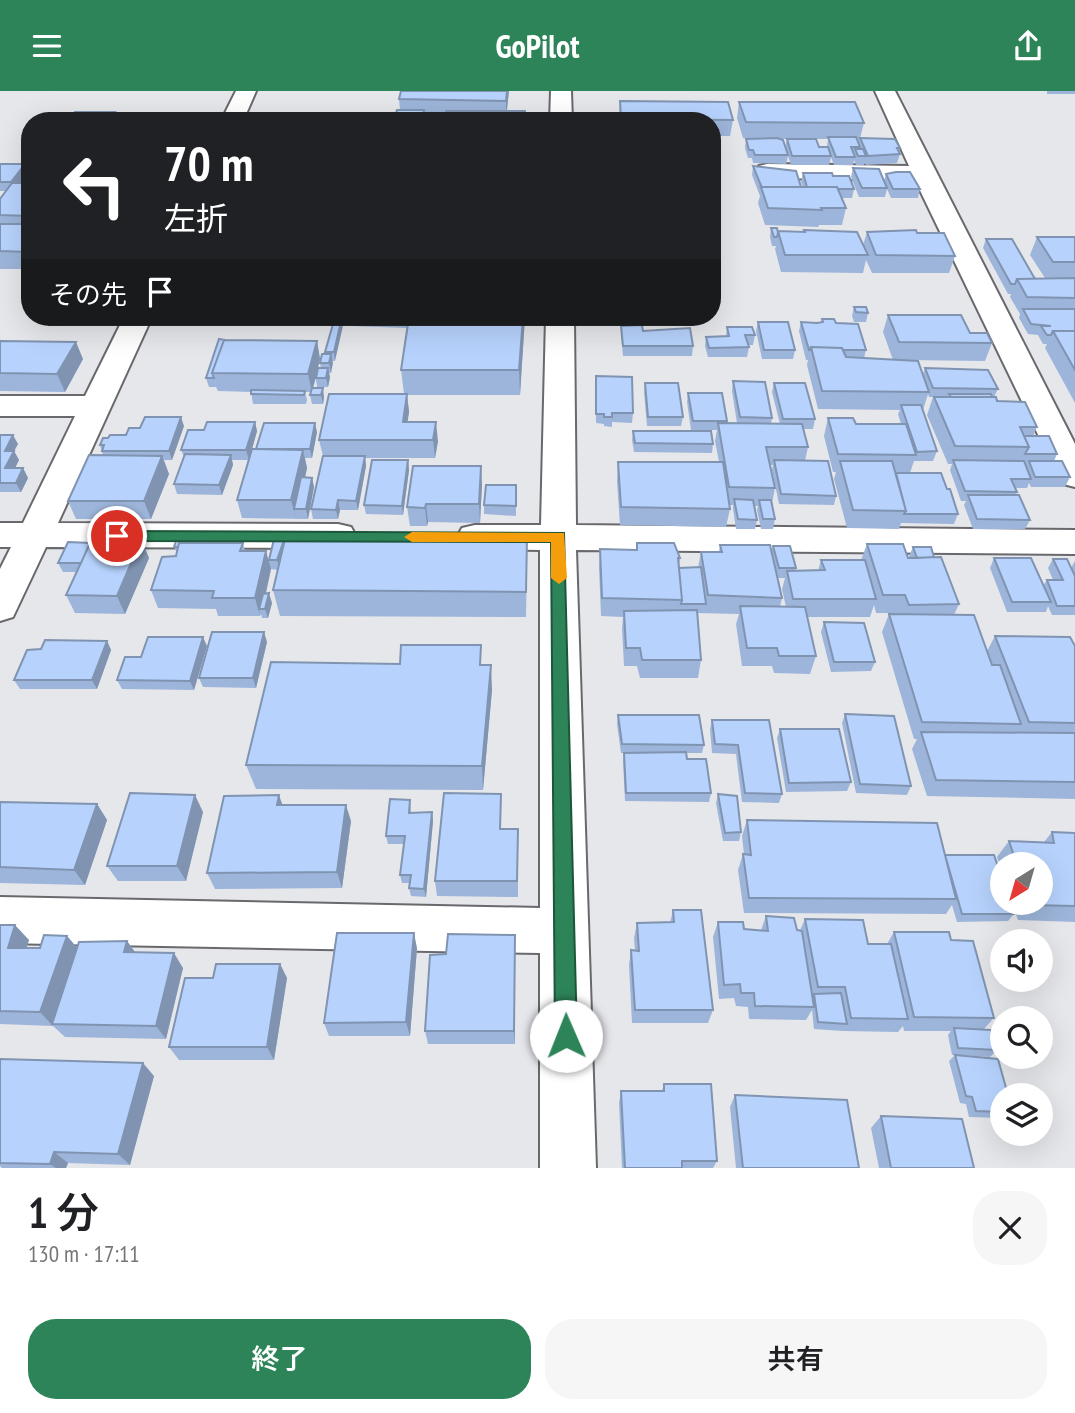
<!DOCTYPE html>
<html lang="ja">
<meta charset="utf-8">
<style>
:root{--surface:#fff;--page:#f6f6f6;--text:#202124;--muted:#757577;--accent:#2d8459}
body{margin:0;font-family:"PT Sans Narrow","Noto Sans JP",sans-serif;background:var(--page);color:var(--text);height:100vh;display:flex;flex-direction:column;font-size:26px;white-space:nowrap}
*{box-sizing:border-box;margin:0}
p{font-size:23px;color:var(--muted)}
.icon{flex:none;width:38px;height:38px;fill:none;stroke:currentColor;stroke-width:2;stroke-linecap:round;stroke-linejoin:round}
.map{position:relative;height:1077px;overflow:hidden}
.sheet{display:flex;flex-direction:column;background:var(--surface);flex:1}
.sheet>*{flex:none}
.hud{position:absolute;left:21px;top:21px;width:700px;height:214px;border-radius:28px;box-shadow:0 7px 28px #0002;background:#202124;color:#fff;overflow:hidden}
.needle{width:46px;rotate:217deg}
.controls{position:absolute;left:990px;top:761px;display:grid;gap:14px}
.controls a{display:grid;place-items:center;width:63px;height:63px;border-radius:50%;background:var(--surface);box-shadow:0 7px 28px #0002;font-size:35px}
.pin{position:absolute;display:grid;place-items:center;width:60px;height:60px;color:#fff;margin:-30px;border:4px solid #fff;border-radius:50%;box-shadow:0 2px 7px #0007}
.me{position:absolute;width:77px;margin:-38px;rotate:359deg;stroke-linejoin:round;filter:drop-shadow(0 0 5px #0008)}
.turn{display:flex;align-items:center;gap:24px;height:147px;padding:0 28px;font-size:32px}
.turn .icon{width:91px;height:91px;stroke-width:2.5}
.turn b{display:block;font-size:49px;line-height:60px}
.then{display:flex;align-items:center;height:66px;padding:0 28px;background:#0003;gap:14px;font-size:26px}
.round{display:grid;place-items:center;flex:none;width:74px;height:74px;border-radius:28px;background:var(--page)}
.headline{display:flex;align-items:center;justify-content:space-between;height:119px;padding:0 28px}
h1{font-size:42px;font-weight:600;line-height:52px}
.action{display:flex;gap:14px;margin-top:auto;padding:14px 28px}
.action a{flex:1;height:80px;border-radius:28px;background:var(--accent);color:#fff;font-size:28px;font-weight:600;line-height:80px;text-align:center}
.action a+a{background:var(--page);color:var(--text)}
header{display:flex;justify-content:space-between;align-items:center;height:91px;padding:0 28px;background:var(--accent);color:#fff;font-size:32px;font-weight:600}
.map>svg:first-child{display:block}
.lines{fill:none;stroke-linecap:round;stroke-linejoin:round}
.minor-casing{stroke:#69696d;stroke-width:4}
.minor{fill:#fff;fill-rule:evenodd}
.wall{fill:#9db5da;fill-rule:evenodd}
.shaded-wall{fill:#8094b1}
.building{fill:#b7d3fd;stroke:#8094b1;stroke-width:2}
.route{fill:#2d8459;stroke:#1d563a;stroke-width:2}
.slow{fill:#f59e0b}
</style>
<header><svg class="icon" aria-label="menu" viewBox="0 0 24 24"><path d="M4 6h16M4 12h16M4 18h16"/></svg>GoPilot<svg class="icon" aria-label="share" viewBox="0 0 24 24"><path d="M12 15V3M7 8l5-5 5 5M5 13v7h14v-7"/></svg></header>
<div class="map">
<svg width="1075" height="1077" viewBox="0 0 1075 1077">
<rect width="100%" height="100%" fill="#e6e7eb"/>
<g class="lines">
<g class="minor-casing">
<path id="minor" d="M236,0H256L243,30H221Z
M551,0H571L572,30H550Z
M875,0H895L1075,353V396L1063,393L1058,385L915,89L767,87L759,85L755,80L759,75L767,73L909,75Z
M124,226H152L58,432L338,433L351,436L356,445L351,454L338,457L46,456L13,526L0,530V478L11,456H0V432H23L75,325H0V305H85Z
M546,226H574L576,434L1075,439V463L576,459L596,1077H540V862L0,852V806L540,817V459L475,458L462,455L457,446L462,437L475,434H541Z"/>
</g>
<use href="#minor" class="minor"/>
</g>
<path class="wall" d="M401,0H509L507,20L445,25L424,24V30H394L400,19L399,8Z
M1047,0H1075V3H1047Z
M620,10L733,29L730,45H712V30H619Z
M739,11L864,32L860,47L900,57L899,61L900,63L897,72L866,74L864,71V74H856L854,69L853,74H834L831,66L829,74H791L788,65L786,73L753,72L752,67H748L745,57L746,48H769L743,47L737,27ZM778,48H798H787L785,56ZM816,48H828L827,56H819Z
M0,73H25L28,81L20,92H30V178H0V107L6,100H0Z
M753,75L801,96H803L801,91L803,82L833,85L854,98L852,107H841L846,117L842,134H819L818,136L765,134L758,112L760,105L752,84Z
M853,77L884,90L886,83L920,98L918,107H891L887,98L885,106H859L851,86Z
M771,137L778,142L804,141V139L863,154L867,141L917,142L955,165L949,182H872L866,169L863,182L781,181L775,158L776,155H772L770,146Z
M1037,146H1075V312L1045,257L1047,253H1043L1038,244L1028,243L1019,227L1020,223L1010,206L1011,203H1008L983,157L986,148L1035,188L1045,187L1030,164Z
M854,216L868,222L866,231H854L852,225Z
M888,224L970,242L992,252L985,270L905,269L923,283L925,277L998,298L994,306L1037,336L1033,345L1057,363L1054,370L1070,386L1065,396H1031L1029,392L1027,397H1015L1017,401L1016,404L1030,429L1025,438H973L964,414L966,410H961L950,379L952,373H948L927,324L933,306H929L928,303L923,319L937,360L933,370H914L910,382L947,398L958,423L954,433L901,432L899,438L847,437L834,388L836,381H833L824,345L828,327L856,333H901L898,323L900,319L818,318L807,274L808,269H806L799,240L801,231L817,232L822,231V228L866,259L864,267L893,269L883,241Z
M335,226V270H332L331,282H329L330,286L328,296H317L316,287L313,297L324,306L323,313H312L310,304L311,301H305L307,309L306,313H253L251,301L218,300L216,296H209L206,287L214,263L317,250L320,268L316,285L321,277L320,272L326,263L325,261Z
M350,226H525L520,304H407L409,321L407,331L438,350L435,367H365L366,375L358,419H340L338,428H313L311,418L323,365L319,349L404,303L401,279L407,237L351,235Z
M758,231L795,259L793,268H762L756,240Z
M621,235L643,240L693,255L692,265H623L621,244Z
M727,236L755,244L753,254H748L749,256L747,266H708L705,255L706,246L726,245Z
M0,250L83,268L65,301L0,300Z
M733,290L772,327L771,332L780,333L772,301L774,292L815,328L813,338H803L808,356L805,370L836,405L834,414L779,413L772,379L773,374H770L775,397L772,412L775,428L773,438H761L757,419L758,415H755L757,429L755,438H736L733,418V414H729L730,418L726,436L620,434L617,390L618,371H719L715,350L717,339H691L687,311L688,302L727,330V332H737L732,300Z
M645,292L683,326L681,335H647L644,301Z
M596,295L633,322L632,332L612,331V336L604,335V333L596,332Z
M255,331L257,340L252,358H256L317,341L312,367H305L307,377L305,387H312L314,396L308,428L242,427L237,409L248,369H232L233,374L222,404L177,403L174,393L184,366L181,359Z
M184,335L172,369H164L169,383L151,428H76L68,410L103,364L100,354L108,347Z
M633,340L713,353L712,362L634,361L632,349Z
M0,344L18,353L14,360L19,369L15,377H23L28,387L21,401H0Z
M408,369L409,379L403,424L366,423L364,414Z
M482,393L480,432L428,431L427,435H410L407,416Z
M516,394V425L484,423V414Z
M141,449L149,467L125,523L75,522L66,504L76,481H63L58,472L90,452Z
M284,449V451L527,471L526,526L280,525L273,499L278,479L271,478L266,503L272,512L268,527H262L261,523L260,525H218L216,518L158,517L151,499L176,465L177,462L174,456L202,452H243L245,460L269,469Z
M637,452L675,455L680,467L679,477H698L701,461H719L720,454L771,461L773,455L796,477L795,480H818L821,469H861L867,453L908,467H910L909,465L913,456L934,466L959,513L954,524L987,560L995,545L1075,555V708L927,705L912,658L917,648H914L882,541L889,523H898V522H876L874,514L870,526H807L816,565L810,583L774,582L772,575H742L736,533L739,523L697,522L701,569L698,587H640L637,575H624L622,538L623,526L601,525L599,477L600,458L636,459ZM777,487H785L782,498L786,516H780L782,507Z
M994,467L1043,495L1047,489H1053L1048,477L1053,468L1071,477L1075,470V524H1052L1048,515L1046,521H1007L990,477Z
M824,531L875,571L871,580L831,581L821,541Z
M107,550L111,559L97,598H20L14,589L41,558Z
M267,551L256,597L203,596L199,587Z
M207,555L194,599L122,598L117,589L141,566Z
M482,574L492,599L483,699L256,698L246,674Z
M845,623L911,695L907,704L856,702L842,632Z
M618,624L704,654L702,662H686L687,668L711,702L709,711L625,710L623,670L624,662H621L617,633Z
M712,629H769L782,703L779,712L742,711L736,663L712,662L710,638Z
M780,638L851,691L847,700L786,701L777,647Z
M718,703L741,741L739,750H723L716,712Z
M410,709L411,722L432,721L433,730L426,806L411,805L409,797L410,792H402L400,784L404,753H388L386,745Z
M0,711L97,713L107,729L85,794L0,792Z
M282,714L351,730L342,797L215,798L207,782Z
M501,719V738H518V806L437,805L435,790Z
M203,721L186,790H118L107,775Z
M747,729L945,764L1014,823L1008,830L957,831L952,814L946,823L744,822L738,779L743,763H744L742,745Z
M1052,741L1075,742V831L1018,829L1012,812H1041V774H1003V782L997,766L1009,750L1044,751Z
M673,819L713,919L708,932H632L629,874L631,859L635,860L634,847L637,832H670Z
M766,825L800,839L805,828L868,853H887L894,841L951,849L994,927L983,939L997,959L990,966L961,964L1003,1004V1027L969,1026L966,1013L960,1012L949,970L955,964H952L948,944L951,940H904L903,935L898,941L843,940L814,938L812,919L806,929L749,928L748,916L736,915L734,907L719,908L713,846L718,831L744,838L761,839Z
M0,834L29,849L26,857H40L67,845L77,857L127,850L135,861L183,877L166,948L65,946L53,935L0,933Z
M417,857L410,945H329L324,932Z
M515,859V953H428L425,940L446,863Z
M280,873L287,887L274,969H179L169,956L213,887Z
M154,985L130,1074L68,1072L66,1077H2L0,1075V1072Z
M664,993L717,1070L713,1077H622L619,1012L621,1000H662Z
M735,1004L859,1077H736L730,1016Z
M881,1025L974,1077H879L871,1037Z"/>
<path class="shaded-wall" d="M507,0H509L506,25V10Z
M115,21L117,30H109Z
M25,73L28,81L14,100L11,91Z
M342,226H345L335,270L334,261Z
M523,226H525L520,304L519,279Z
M317,250L320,268L312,301L308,283Z
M76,251L83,268L65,301L57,283Z
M331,263L333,272L331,282L329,272Z
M328,277L330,286L328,296L326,287Z
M323,297L324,306L323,313L321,304Z
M407,303L409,321L405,349L403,331Z
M181,326L184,335L172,369L169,360Z
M255,331L257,340L249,369L246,359Z
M436,331L438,350L435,367L433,349Z
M315,332L317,341L312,367L310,358Z
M13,344L18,353L14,360L19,369L10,387L5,377V360Z
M303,359L307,377L298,418H294L296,427L291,409Z
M231,364L233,374L222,404L219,394Z
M162,365L169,383L151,428L144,410Z
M365,365L366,375L358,419L356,410Z
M408,369L409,379L403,424L402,415Z
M481,375L482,393L480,432L479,413Z
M23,377L28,387L21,401L16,392Z
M312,387L314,396L308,428L306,418Z
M338,409L340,419L338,428L336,419Z
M426,413L428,431L427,435L425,417Z
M141,449L149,467L125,523L117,505Z
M284,449L286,458L280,479L277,469Z
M266,460L271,478L262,518H259L260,525L255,507Z
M269,502L272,512L268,527L265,518Z
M264,541L267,551L256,597L253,587Z
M203,546L207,555L194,599L190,590Z
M107,550L111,559L97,598L92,589Z
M491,574L492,599L483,699L482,675Z
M195,704L203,721L186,790L177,775Z
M279,704L285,721L277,714Z
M97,713L107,729L85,794L74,779Z
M346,714L351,730L342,797L337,781Z
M432,721L433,730L426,806L424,798Z
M15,834L29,849L22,871L8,857Z
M414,842L417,857L410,945L406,931Z
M515,844V953L514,940Z
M67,845L79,859L52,933L53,935L40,921Z
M127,850L137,864L124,861Z
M174,862L183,877L166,948L156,935Z
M280,873L287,887L274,969L267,956Z
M143,972L154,985L130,1074L118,1063Z
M54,1061L68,1072L66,1077H56L50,1073Z"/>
<path class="building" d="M401,0H507L506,10L399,8Z
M620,10L728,11L733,29L621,28Z
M739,11H855L864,32L746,31Z
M397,19H424L423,24H420L418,30H394Z
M446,20H525V30H444Z
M75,21H115L109,30H68Z
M367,27H390L389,30H367Z
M252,28L269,30H251Z
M828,46H856L860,56H851L855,66H836Z
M777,47L783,49L788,64H755L753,59H749L746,48Z
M860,47L895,48L900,57H897L900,63L868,65Z
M787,48H816L819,56H828L831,65H792Z
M855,58H863L866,65H858Z
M0,73H25L11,91H0Z
M753,75L796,80L801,96H761L762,97Z
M853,77L879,78L887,97H862Z
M896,81H910L920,98H893L886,83Z
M803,82H832L833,85H849L854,98H838L837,96H807Z
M12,92H30V125L0,124V108Z
M761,96H837L846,117H821L822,119L768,117Z
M0,133H30V161L0,160Z
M771,137H777L778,142L777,146H774Z
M804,139L857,141L868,164H785L778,140L805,141Z
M916,139L917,142H944L955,165L876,164L867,141Z
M1037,146H1075V171H1053Z
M986,148H1012L1035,188H1017L1015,193H1011Z
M1075,187V207L1027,206L1017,188Z
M854,216H866L868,222L856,221Z
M1023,218H1075V240H1053L1051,244H1047L1041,235H1051L1031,233Z
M888,224H961L970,242H987L992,252L899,251Z
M335,226H342L334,261H325Z
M409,226H523L519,279H401Z
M822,228H834L836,232L858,233L866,259H843L842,257L811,256L810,259H809L801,231L817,232L823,231Z
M758,231H788L795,259H764Z
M642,234L643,240L690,237L693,255H623L621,235Z
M727,236H752L755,244H745L749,256L709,257L706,246L729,245Z
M1053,240H1075V279Z
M219,248L225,249H224L212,282L214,287H206Z
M224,249L317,250L308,283L212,282Z
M0,250L76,251L57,283L0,282Z
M811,256L842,257L846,266L918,270L929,301L822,300Z
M322,263H331L329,272H320Z
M318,277H328L326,287H316Z
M925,277L988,279L998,298L933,297Z
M596,285L632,286L633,322H612V326H604V323H596Z
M733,290L765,291L772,327L740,326Z
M645,292H678L683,326H648Z
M774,292H805L815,328H783Z
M312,297H323L321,304H310Z
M251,299L305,300L304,304L251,303Z
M688,302H722L727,330H693Z
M329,303H407L403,331H436L433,349H319Z
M949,303H991L992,306H951Z
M934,306H996L997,310L1025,311L1037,336H1020L1029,356L955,355Z
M901,314H921L937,360L917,361Z
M145,326H181L169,360H102L104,354H100L103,347H108L110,344H126L129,337H140Z
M828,327H853L856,333H906L916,364L838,363Z
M207,331H255L246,359H181L188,339H204Z
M264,332H315L310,358H256Z
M718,332L802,333L808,356H766L775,397L729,396Z
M633,340H711L713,353L635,352Z
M0,344H13L5,360H14L5,377H23L16,392H0Z
M1024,345H1049L1057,363H1025L1029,356Z
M252,358L303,359L291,409H237Z
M185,363L231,364L219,394L174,393Z
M89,364L162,365L144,410H68Z
M323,365H365L356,410L338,409L336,419L311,418Z
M372,369H408L402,415L364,414Z
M774,369L828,370L836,405L781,403Z
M953,369L1024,370L1031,388H1011L1017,401L965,400Z
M840,370H892L906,420L853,419Z
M1029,370H1062L1070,386H1035Z
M618,371H723L730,418L621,416Z
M413,375H481L479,413H426L425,417L407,416Z
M896,382H941L947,398H950L958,423H904L906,420Z
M301,386L312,387L306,418H294Z
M486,394H516V415L484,414Z
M968,404H1019L1030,429L977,428Z
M734,408L753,409L757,429L738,428Z
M759,409H771L775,428H763Z
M286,444L527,445L526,501L273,499Z
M177,447H201L199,452H179L178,456H174Z
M92,448L141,449L117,505L66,504Z
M274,448L284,449L277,469H269Z
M68,451L90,452L81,472H58Z
M179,452H243L240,460H266L255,507H212L214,500L151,499L162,466L176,465Z
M637,452H674L680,467H678L682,509L602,507L600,458L637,459Z
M867,453H903L908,467L941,466L959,513L909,514L905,504H883Z
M720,454H770L782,507L708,504L701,461H722Z
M773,455H790L796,477H779Z
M913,456H931L934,466L917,467Z
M994,467H1031L1051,511H1012Z
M1053,468H1067L1075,485V515H1057L1047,489H1063Z
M821,469H865L876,508H793L787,480L825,479Z
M701,476L706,513H681L682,509L679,477Z
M269,502L265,518H259L263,503Z
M740,515L805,516L816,565H779L777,557H747Z
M697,519L701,569H642L640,557H626L624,520Z
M889,523L974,524L992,574H1000L1021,633L922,631Z
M824,531L864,532L875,571H834Z
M212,541H264L253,587H199Z
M995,545L1070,546L1075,555V632L1029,631Z
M148,546H203L190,590L117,589L125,566H141Z
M45,549L107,550L92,589H14L27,559L41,558Z
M401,554H481L480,574H491L482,675L246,674L271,571L400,573Z
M845,623L894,625L911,695L860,693Z
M618,624H699L704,654L622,653Z
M712,629H769L782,703L745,702L738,654L715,653Z
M780,638H839L851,691L789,692Z
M921,641L1075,642V691L936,689Z
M686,661L687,668H706L711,702H626L624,662Z
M130,702L195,704L177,775H107Z
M444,702L501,703L500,738H518L517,790H435Z
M718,703L737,705L741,741L725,742Z
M279,704L277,714H346L337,781L207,782L224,705Z
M390,708L410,709L409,722L432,721L424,798L409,797L411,784H400L405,745H386Z
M0,711L97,713L74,779L0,776Z
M747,729L937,732L956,808L749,807L743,763L751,764Z
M1052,741L1075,742V815L1030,814L1029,812H1041V774H1017L1009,750L1054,752Z
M945,764H994L1003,790V812H1010L1014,823H962Z
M673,819H701L713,919H635L631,859L639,860L637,832L674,831Z
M766,825L794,827L797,839L802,840L814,916L755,915L754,902H741L740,893L724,894L718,831H743L744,838L768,840Z
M805,828L863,829L868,853H891L908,928L851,927L845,896H818Z
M0,834H15L8,857H40L44,844L67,845L40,921L0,920Z
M894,841H949L951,849L973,850L994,927L914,926Z
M337,842H414L406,931L324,932Z
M448,843L515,844L514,940H425L430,864L446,863Z
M127,850L124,861L174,862L156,935L52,933L79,851Z
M216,873H280L267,956H169L185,887H213Z
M841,902L847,933L818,931L814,903Z
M954,937L991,939L997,959L958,957Z
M955,964L998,968L1008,1004H1003V1021L976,1020L972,1006L966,1005Z
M0,968L143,972L118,1063L54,1061L50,1073L0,1072Z
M664,993H711L717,1070H682V1077H625L621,1000H664Z
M735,1004L847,1009L859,1077H743Z
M881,1025L962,1028L974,1077H891Z"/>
<path class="route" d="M117,440L564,442L577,945L573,953L566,956L558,953L555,945L551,451L117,450L109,445Z"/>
<path class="slow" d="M412,441L564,442L567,487L559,493L551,487V451H412L404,446Z"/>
</svg>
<div class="controls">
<a><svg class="needle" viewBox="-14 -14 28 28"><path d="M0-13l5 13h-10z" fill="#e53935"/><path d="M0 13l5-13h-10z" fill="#757577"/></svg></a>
<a><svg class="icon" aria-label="sound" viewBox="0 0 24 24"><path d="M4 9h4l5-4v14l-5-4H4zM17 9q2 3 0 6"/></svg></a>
<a><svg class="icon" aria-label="search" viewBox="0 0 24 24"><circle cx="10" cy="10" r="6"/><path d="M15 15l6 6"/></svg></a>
<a><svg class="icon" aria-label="layers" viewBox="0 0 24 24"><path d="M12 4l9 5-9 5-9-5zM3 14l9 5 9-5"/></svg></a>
</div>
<div class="pin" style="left:117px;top:445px;background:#d93025"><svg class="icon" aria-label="arrive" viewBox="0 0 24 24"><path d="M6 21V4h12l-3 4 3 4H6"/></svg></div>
<svg class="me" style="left:566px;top:945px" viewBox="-20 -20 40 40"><circle r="19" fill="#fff"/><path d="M0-13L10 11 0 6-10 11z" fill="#2d8459"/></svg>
<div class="hud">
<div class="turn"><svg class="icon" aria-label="left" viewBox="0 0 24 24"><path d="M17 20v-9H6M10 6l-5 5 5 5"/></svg><div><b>70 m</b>左折</div></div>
<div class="then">その先<svg class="icon" aria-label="arrive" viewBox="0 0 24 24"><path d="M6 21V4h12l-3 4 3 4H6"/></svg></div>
</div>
</div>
<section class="sheet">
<div class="headline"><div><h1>1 分</h1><p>130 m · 17:11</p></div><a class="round"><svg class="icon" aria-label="close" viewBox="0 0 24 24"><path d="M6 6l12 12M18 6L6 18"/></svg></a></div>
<div class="action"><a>終了</a><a>共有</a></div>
</section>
